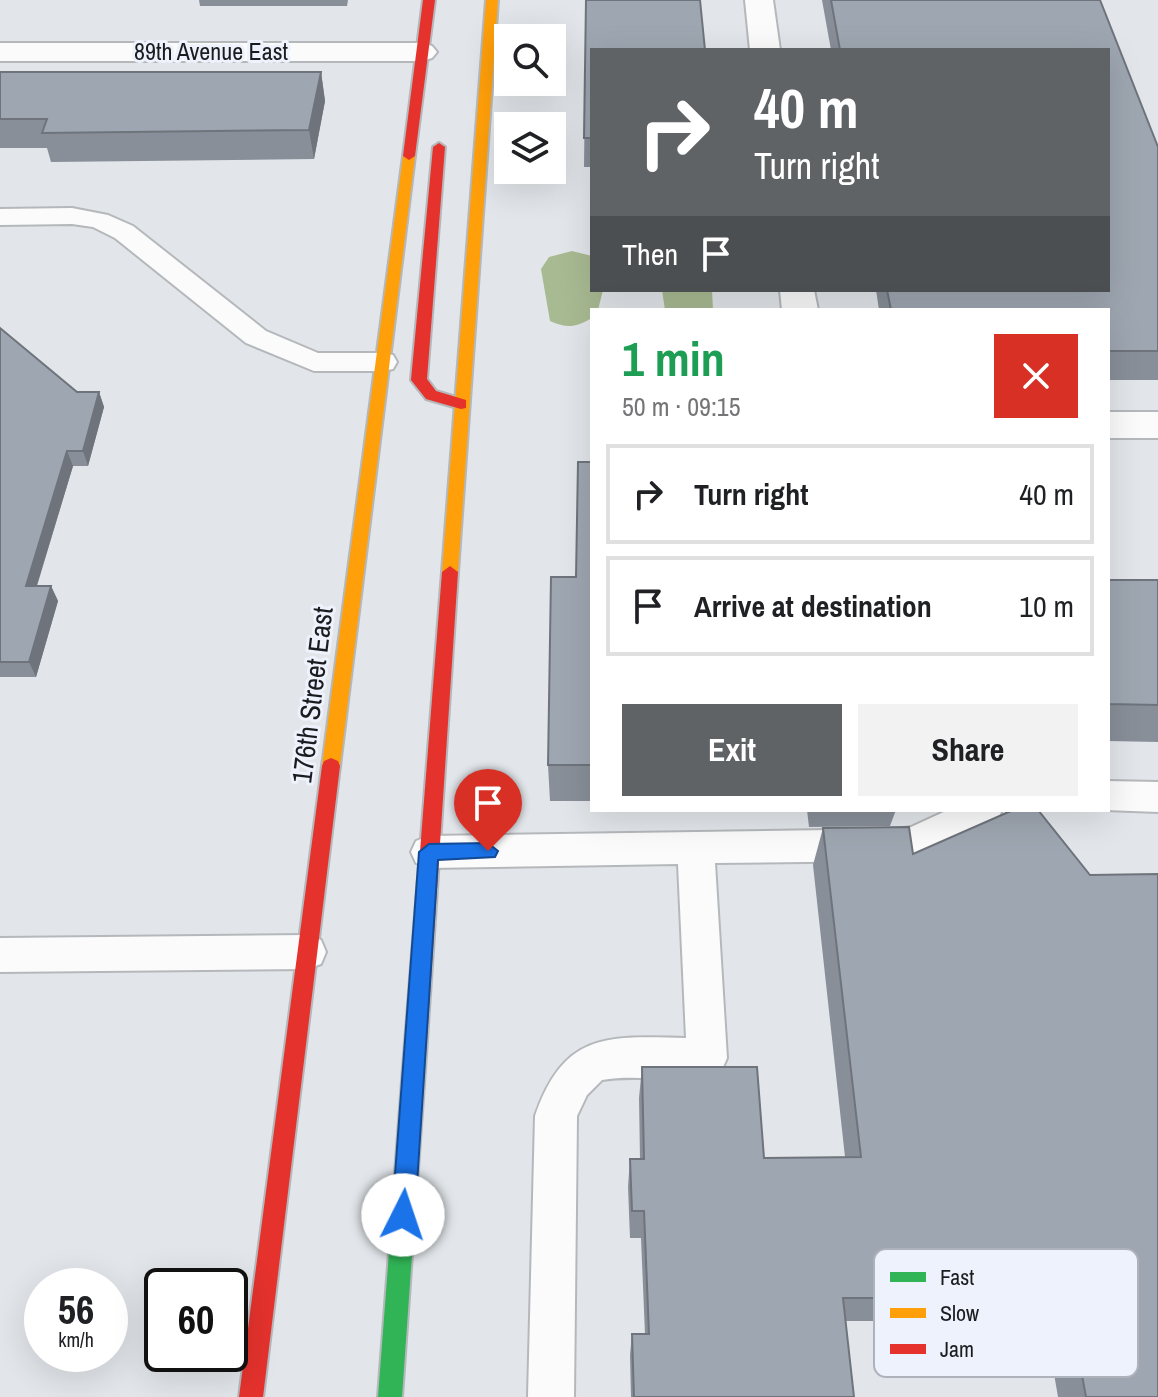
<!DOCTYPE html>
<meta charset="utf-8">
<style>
:root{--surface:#fff;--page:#f2f2f2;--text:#202124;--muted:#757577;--line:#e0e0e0;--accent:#606366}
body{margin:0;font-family:"Archivo Narrow",sans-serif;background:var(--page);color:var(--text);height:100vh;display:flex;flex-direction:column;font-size:30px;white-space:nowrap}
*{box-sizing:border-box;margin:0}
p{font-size:26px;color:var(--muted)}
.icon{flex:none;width:44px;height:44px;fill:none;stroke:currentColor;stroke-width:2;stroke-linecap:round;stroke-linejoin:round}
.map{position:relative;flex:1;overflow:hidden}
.sheet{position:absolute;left:590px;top:308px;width:520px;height:504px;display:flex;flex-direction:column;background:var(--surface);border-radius:0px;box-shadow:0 8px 32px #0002}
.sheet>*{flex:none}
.top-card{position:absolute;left:590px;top:48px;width:520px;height:244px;border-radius:0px;box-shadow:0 8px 32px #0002;background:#606366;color:#fff;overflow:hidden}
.fabs{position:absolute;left:494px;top:24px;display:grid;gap:16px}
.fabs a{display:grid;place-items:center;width:72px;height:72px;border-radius:0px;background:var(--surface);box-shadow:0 8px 32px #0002;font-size:40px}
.speed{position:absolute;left:24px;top:1268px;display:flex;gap:16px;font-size:40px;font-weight:700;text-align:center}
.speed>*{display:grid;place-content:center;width:104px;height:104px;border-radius:50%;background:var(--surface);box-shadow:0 8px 32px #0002;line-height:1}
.speed small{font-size:20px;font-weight:400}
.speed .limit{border:4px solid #111;border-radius:12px;background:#fff;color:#111}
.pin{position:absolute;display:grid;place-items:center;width:68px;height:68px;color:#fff;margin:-82px -34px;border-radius:50% 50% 50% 0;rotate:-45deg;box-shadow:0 0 8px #0007}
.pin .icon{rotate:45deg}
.me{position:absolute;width:88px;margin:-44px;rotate:4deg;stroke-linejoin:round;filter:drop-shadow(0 0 6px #0008)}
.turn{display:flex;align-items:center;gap:28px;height:168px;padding:0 32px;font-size:36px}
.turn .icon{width:104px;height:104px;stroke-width:2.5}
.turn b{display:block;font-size:56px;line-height:68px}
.then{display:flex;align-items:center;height:76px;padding:0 32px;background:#0003;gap:16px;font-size:30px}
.round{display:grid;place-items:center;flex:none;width:84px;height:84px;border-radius:0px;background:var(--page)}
.headline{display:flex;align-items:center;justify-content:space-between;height:136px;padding:0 32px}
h1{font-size:48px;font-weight:700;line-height:60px;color:#1e9e55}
.cta{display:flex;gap:16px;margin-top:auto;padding:16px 32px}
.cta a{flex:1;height:92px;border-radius:0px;background:var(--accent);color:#fff;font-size:32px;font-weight:700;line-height:92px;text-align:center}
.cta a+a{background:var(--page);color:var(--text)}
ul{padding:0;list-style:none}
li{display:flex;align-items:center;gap:24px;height:100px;margin:0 16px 12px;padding:0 16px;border:4px solid var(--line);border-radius:0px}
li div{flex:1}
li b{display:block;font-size:30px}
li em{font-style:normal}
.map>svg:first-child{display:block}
.water{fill:#a8ba92}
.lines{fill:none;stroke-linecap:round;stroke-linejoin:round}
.lane-casing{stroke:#b5b8bb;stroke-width:4}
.street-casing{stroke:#b5b8bb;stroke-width:4}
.fast-casing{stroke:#b5b8bb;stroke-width:4}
.slow-casing{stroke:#b5b8bb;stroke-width:4}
.jam-casing{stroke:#b5b8bb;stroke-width:4}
.lane{fill:#fbfbfc;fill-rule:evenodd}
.street{fill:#fbfbfc;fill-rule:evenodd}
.fast{fill:#30b455;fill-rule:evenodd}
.slow{fill:#ff9f0a;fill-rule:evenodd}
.jam{fill:#e5322d;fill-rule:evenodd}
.wall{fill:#888f98}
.shaded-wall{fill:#6f747c}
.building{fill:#9ea6b1;stroke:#6f747c;stroke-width:2}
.route{fill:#1a73e8;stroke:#114b97;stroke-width:2}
.labels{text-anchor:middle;stroke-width:6;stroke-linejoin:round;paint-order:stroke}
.far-street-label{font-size:24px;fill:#1a1c1f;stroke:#edf2fc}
.street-label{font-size:28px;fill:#1a1c1f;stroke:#edf2fc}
.key{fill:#edf2fc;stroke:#aeb2ba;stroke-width:2}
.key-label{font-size:22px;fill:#1a1c1f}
</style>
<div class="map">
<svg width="1158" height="1397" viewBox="0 0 1158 1397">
<rect width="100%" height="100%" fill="#e2e6ea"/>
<path class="water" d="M572,251L592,256V290H603L598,310H592L590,319C575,328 566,328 550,321L541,269L549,257Z
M662,290H712L713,310H665Z"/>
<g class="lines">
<g class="lane-casing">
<path id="lane" d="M72,208L108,215L133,226L266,331L318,353H383L393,355L397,362L393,369L383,371H314L246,343L115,238L93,227L72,224L0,225V209Z
M1108,781L1158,782V812L1105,810H1108Z
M948,810H1002L997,821L929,853L897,861L715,863L727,1058L721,1072C685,1086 640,1073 602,1080L587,1095L577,1116L574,1397H528L535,1116C564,1032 607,1036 686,1038L678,864L429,868L416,863L411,852L416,841L429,836L897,829L911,827Z
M307,935L321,940L326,952L321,964L307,969L0,972V938Z"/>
</g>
<g class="street-casing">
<path id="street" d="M745,0H773L780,50H750Z
M0,43H422L432,46L437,52L432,58L422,61H0Z
M780,290H814L818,310H782Z
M1108,412H1158V438H1108Z"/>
</g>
<g class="fast-casing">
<path id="fast" d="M415,1045L423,1048L426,1055L402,1397H378L404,1055L407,1048Z"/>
</g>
<g class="slow-casing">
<path id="slow" d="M486,0H498L458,572L450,578L442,572Z
M409,152L415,156L340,766L338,771L331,774L324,771L322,766L403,156Z"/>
</g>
<g class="jam-casing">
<path id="jam" d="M423,0H435L415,156L409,160L403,156Z
M439,143L445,147L427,379L436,391L466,400V408L461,409L426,399L411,380L433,147Z
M450,566L458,572L426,1055L423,1062L415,1065L407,1062L404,1055L442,572Z
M331,758L338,761L340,766L263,1397H239L322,766L324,761Z"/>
</g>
<use href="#lane" class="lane"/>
<use href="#street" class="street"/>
<use href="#fast" class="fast"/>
<use href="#slow" class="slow"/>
<use href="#jam" class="jam"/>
</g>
<path class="wall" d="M199,0H348L347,6H200Z
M586,0L592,50V167H584Z
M822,0H1100L1158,147V380H1108V310H879L876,290H1108V50H831Z
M0,72H321L325,101L314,159L51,162L47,148H0Z
M0,328L77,392H99L104,407L88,466H73L37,586H51L58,601L36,677H0Z
M592,462V801H550L548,765Z
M1108,580H1158V742L1108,741Z
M807,810H896L890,826L809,827Z
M823,828L913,854L1158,1397H1058L1045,1321H845L854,1397H631L630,1355L632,1334H645L641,1238H630L628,1187L630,1159H640L639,1098L642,1067L764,1158L845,1157L813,865Z"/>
<path class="shaded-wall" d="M321,72L325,101L314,159L309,130Z
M99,392L104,407L88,466L83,451Z
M67,451L73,466L32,601L26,586Z
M51,586L58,601L36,677L29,662Z"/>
<path class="building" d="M586,0H700L705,50H592V138H584Z
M831,0H1100L1158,147V351H1108V310H891L887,290H1108V50H840Z
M0,72H321L309,130L42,133L47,119H0Z
M0,328L77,392H99L83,451H67L26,586H51L29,662H0Z
M578,462H592V765H548L551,577H576Z
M1108,580H1158V705L1108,704Z
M1013,810H1038L1090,875L1158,874V1397H1086L1068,1298H843L854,1397H634L632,1334H649L644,1211H632L630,1159H644L642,1067H757L764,1158L861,1157L823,828L909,827L913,854Z"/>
<path class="route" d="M488,843L498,851L495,857L438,860L415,1215L411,1224L403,1227L395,1224L392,1215L419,852L429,844Z"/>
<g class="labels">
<g class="far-street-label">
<text x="211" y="60">89th Avenue East</text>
</g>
<g class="street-label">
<text transform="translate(312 695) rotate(-83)" y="10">176th Street East</text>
</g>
</g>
<rect x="874" y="1249" width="264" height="128" rx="12" class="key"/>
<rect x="890" y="1272" width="36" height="10" fill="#30b455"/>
<rect x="890" y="1308" width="36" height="10" fill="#ff9f0a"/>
<rect x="890" y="1344" width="36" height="10" fill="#e5322d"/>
<g class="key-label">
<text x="940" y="1285">Fast</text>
<text x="940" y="1321">Slow</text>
<text x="940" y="1357">Jam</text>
</g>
</svg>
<div class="fabs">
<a><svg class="icon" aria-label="search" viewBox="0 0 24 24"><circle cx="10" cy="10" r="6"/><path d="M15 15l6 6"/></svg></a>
<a><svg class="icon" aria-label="layers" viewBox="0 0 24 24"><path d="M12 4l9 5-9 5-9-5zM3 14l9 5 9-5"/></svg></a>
</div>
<div class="speed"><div>56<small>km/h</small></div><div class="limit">60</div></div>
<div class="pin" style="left:488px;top:851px;background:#d93025"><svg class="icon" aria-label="arrive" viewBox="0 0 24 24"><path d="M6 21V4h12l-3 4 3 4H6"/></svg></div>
<svg class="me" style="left:403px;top:1215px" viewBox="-20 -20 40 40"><circle r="19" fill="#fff"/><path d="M0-13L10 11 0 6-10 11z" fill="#1a73e8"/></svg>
<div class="top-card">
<div class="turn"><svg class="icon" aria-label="right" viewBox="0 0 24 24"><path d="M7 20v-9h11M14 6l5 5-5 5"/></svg><div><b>40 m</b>Turn right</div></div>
<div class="then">Then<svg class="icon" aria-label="arrive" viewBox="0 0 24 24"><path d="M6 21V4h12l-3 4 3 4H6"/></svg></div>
</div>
<section class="sheet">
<div class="headline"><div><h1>1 min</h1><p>50 m · 09:15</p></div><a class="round" style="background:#d93025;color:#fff"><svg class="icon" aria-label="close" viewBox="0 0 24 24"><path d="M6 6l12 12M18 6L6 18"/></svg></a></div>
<ul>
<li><svg class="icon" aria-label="right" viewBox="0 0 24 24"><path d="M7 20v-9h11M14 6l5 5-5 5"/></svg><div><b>Turn right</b></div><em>40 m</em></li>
<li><svg class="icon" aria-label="arrive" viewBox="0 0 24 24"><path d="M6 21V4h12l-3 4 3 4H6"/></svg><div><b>Arrive at destination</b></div><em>10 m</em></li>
</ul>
<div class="cta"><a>Exit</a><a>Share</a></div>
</section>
</div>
